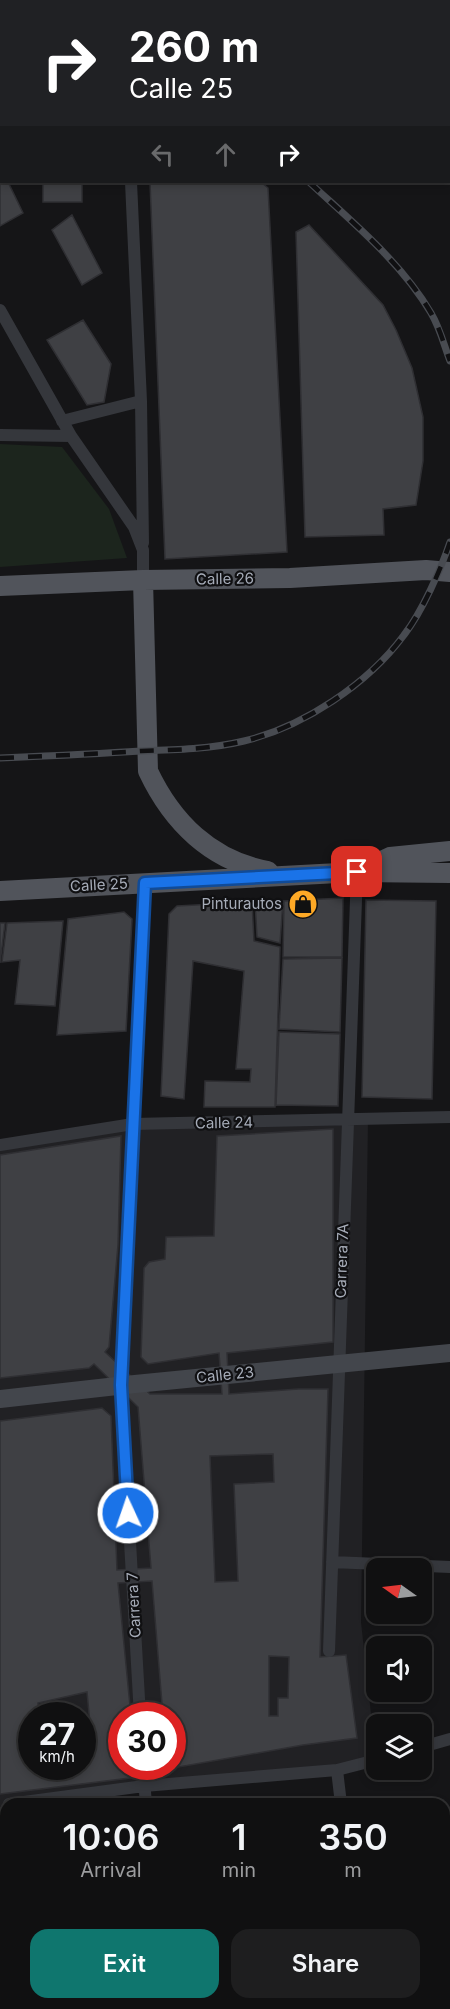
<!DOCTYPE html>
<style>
:root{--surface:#101011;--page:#1e1e1f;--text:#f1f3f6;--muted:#9c9d9f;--line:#303031;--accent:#0f766e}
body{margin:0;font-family:Inter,sans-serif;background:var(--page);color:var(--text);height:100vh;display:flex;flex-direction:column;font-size:22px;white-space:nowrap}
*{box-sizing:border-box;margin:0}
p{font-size:20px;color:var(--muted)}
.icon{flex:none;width:33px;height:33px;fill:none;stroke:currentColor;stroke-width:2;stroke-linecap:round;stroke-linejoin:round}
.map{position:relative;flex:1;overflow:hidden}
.sheet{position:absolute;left:0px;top:1798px;width:450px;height:212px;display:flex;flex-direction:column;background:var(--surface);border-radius:18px 18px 0 0;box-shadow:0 3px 9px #0003,0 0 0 2px var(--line)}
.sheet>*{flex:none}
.top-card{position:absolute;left:0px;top:0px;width:450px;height:183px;box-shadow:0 3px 9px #0003,0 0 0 2px var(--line);background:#202124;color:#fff;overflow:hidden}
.needle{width:39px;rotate:284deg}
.buttons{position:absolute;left:366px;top:1558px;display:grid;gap:12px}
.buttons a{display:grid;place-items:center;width:66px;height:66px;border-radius:12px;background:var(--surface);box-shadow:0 3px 9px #0003,0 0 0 2px var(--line);font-size:30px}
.speed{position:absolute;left:18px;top:1702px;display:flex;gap:12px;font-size:30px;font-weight:700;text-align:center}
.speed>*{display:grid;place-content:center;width:78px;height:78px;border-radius:50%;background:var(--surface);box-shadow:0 3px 9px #0003,0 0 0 2px var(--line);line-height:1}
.speed small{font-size:15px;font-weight:400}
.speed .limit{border:9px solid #d22;background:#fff;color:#111}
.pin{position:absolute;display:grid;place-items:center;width:51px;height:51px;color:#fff;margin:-26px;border-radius:12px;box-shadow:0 3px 9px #0006}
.me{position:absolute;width:66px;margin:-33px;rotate:357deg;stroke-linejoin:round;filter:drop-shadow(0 0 4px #0008)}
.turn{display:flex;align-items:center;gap:21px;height:126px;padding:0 30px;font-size:27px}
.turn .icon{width:78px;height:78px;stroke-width:2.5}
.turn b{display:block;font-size:42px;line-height:51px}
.lanes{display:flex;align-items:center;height:57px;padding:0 30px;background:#0003;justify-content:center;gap:30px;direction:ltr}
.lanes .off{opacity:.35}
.eta{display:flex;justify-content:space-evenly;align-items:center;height:102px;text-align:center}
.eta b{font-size:36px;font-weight:600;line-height:42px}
.button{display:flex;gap:12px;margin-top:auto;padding:12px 30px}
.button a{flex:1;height:69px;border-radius:18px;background:var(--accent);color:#fff;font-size:24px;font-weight:600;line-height:69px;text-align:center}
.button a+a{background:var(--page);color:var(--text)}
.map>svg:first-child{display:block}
.built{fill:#212124;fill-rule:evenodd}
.green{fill:#1c251d}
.building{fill:#3f4044;stroke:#2f2f33;stroke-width:1.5;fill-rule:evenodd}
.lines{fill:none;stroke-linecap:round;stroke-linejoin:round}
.minor{stroke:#35373c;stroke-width:12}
.secondary{stroke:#43464c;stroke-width:18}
.primary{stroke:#51545b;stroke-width:20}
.rail-casing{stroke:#484b51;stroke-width:7}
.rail{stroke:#101012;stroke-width:4.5;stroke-dasharray:14;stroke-linecap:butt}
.route-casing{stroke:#114b97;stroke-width:15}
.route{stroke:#1a73e8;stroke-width:10}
.labels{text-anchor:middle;stroke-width:4.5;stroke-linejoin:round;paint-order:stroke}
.street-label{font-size:15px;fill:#a6acb8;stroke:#101012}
.poi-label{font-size:15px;fill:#a6acb8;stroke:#101012;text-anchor:end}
</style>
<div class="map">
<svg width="450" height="2009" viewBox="0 0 450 2009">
<rect width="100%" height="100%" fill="#151517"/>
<path class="built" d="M368,1119L361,1622L376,1760L0,1806V1145L133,1124ZM32,1716H82V1767H32ZM122,1716H172V1767H122Z"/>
<path class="green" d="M0,444L62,447L109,509L127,558L0,567Z"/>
<path class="building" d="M0,0H71L2,2L0,10Z
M4,182H8L23,213L0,226V184Z
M43,182H82V202H43Z
M150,182H261L268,188L287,552L165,559Z
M72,215L102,273L82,285L52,230Z
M309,225L383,305L396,330L412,368L423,417V461L416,505L383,509L384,535L305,537L296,232Z
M83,320L111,364L104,402L87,405L47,340Z
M343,898L342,957H283L284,901Z
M366,900L436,901L432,1099L362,1097Z
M255,901H283L280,943L257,937Z
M252,902L254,941L280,947L275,1107H204L205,1081L250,1082L251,1069H236L244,971L193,961L184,1099L161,1096L169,914L177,906Z
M124,912L132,919L126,1031L57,1035L68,919Z
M63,921L55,1006L15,1004L20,960L2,962L7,923Z
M0,923H5L0,963Z
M342,958L340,1032L279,1029L283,959Z
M279,1032L340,1034L338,1106L276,1105Z
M333,1129V1342L227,1353L229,1394L298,1389H328L320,1657L346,1655L357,1738L303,1745L173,1768L171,1767L172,1716H163L152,1581L118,1583L131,1716H122V1767H136L130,1778L0,1794V1421L102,1408L111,1416L117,1570L151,1568L138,1407L94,1364L89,1368L0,1378V1155L121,1136L118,1245L109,1347L105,1352L150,1394H222L219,1353L148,1364L141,1357L144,1268L149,1262L165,1259L166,1237L214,1236L217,1136ZM273,1454L274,1482L234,1484L238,1581L215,1582L210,1456ZM269,1656L289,1657L288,1698H278V1716H269ZM87,1692L93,1756L82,1757V1767H32V1716H39L38,1703Z"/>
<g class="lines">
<path class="minor" d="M0,310L71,436L134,527L143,550V580
M141,401L143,543
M62,421L141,401L131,182
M0,435L71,436
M0,1145L133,1124L450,1117
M332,1562L450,1567
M329,1651L357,872
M140,1716L121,1385L145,883
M422,1747L450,1739
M143,1767L146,1804
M337,1770L341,1804
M9,1804L144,1786L337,1770L376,1760
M167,2004V2009
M368,2004V2009"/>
<path class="secondary" d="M0,1399L135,1384L450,1353"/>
<path class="primary" d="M143,580L148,771C172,822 211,861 268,871
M0,586L143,580L290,578L426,570L450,572
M362,870L390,857L450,851
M0,891L357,872L450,873"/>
<g class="rail-casing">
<path id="rail" d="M133,0L134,2
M309,182C352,222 401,262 431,313C440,328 444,345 450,361
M0,758C47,756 94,754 141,751C175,750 211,749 244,741C303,727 368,684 404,635C422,612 441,569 450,542"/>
</g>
<use href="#rail" class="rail"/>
</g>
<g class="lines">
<g class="route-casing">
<path id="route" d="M128,1513L121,1385L145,883L357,872"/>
</g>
<use href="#route" class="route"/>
</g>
<defs>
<g id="shop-disc" transform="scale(1.5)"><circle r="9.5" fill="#fea926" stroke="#101012"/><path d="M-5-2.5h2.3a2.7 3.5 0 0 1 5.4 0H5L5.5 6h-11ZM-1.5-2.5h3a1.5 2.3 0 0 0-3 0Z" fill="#111"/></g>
</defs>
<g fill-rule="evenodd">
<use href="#shop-disc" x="303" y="904"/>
</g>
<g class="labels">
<g class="street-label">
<text transform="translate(225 579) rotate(-1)" y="5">Calle 26</text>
<text transform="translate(99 885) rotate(-3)" y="5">Calle 25</text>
<text transform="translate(224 1123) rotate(-1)" y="5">Calle 24</text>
<text transform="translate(342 1261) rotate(-88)" y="5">Carrera 7A</text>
<text transform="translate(225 1375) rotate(-6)" y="5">Calle 23</text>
<text transform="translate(134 1605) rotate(-93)" y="5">Carrera 7</text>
</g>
<g class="poi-label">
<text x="282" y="909">Pinturautos</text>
</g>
</g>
</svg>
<div class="buttons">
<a><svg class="needle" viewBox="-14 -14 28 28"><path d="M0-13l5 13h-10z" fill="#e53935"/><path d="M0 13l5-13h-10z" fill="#9c9d9f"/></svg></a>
<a><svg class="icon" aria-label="sound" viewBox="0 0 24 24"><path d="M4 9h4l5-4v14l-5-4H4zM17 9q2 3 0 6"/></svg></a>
<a><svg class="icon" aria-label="layers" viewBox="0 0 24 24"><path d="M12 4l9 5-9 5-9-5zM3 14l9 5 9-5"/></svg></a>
</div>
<div class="speed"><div>27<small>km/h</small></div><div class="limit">30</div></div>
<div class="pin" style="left:357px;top:872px;background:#d93025"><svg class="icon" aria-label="arrive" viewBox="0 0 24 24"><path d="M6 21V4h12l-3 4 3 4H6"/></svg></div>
<svg class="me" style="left:128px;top:1513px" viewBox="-20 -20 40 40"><circle r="17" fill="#1a73e8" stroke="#fff" stroke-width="3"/><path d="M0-11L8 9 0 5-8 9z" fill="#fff"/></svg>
<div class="top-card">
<div class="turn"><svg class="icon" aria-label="right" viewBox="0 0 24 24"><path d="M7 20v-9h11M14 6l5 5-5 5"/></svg><div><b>260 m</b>Calle 25</div></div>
<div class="lanes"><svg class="icon off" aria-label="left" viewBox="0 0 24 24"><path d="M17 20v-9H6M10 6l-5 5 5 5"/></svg><svg class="icon off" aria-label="ahead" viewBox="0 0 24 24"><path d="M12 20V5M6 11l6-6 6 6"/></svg><svg class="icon" aria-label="right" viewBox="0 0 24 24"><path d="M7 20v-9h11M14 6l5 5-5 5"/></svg></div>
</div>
<section class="sheet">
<div class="eta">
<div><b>10:06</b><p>Arrival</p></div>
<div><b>1</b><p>min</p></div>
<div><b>350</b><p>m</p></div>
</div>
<div class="button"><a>Exit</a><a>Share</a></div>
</section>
</div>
